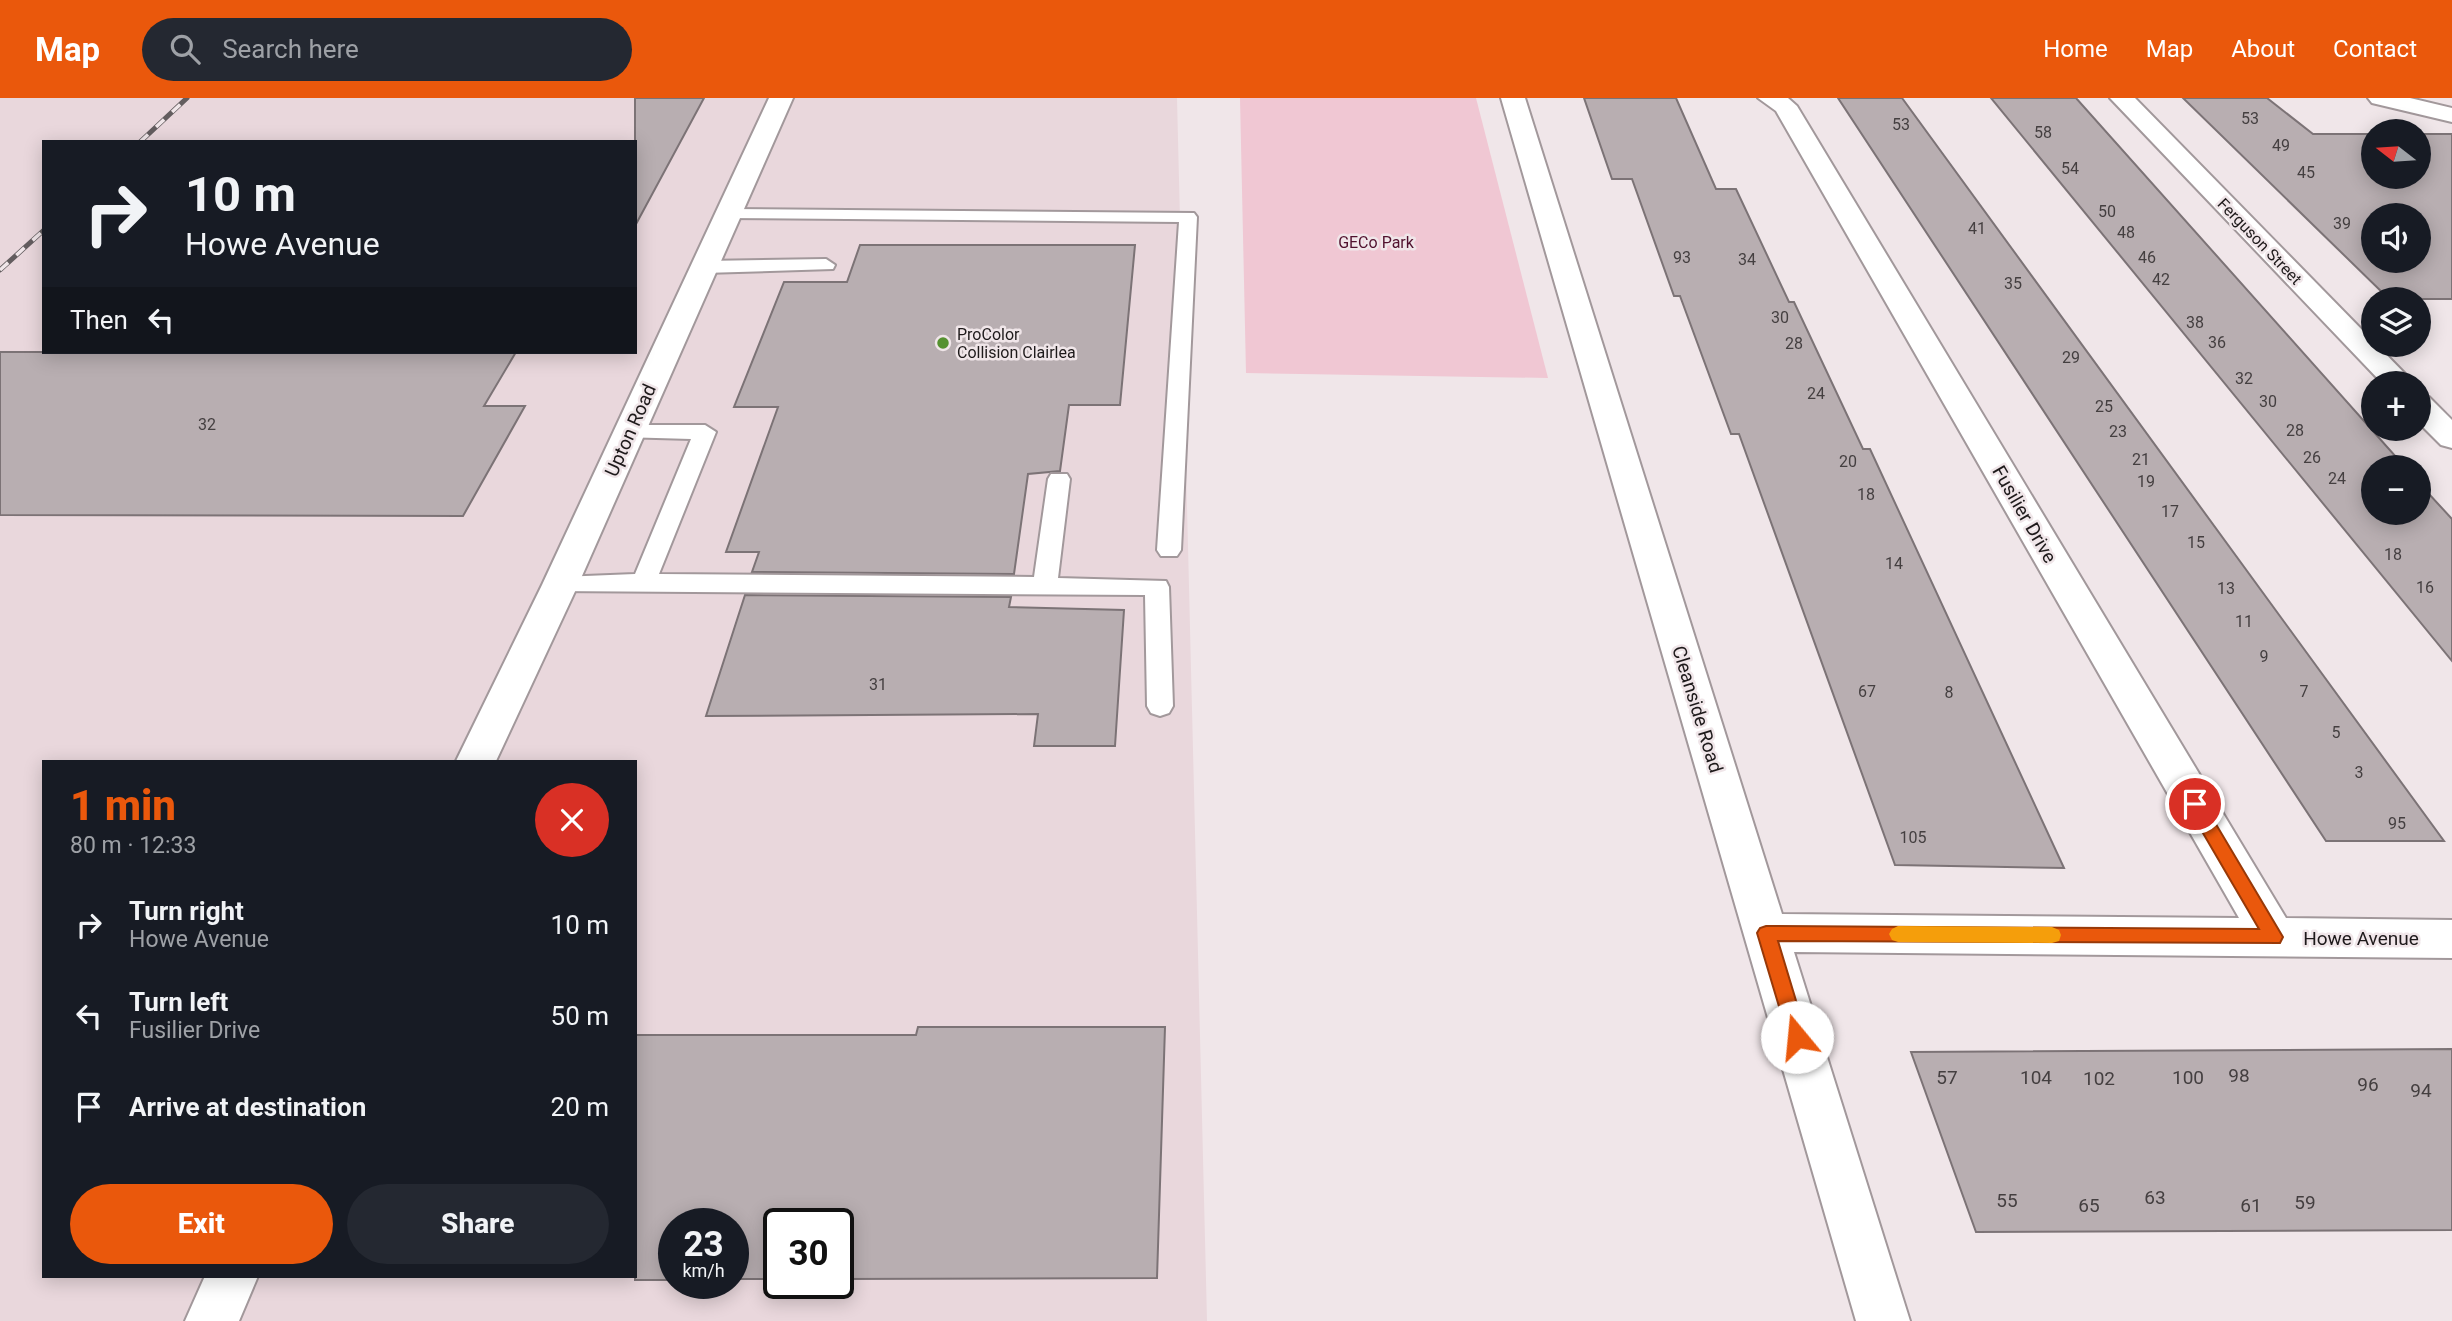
<!DOCTYPE html>
<meta charset="utf-8">
<style>
:root{--surface:#171b24;--page:#242831;--text:#f1f3f6;--muted:#9ea1a6;--accent:#ea580c}
body{margin:0;font-family:Roboto,sans-serif;background:var(--page);color:var(--text);height:100vh;display:flex;flex-direction:column;font-size:26px;white-space:nowrap}
*{box-sizing:border-box;margin:0}
p{font-size:23px;color:var(--muted)}
.icon{flex:none;width:38px;height:38px;fill:none;stroke:currentColor;stroke-width:2;stroke-linecap:round;stroke-linejoin:round}
.map{position:relative;flex:1;overflow:hidden}
.details{position:absolute;left:42px;top:662px;width:595px;height:518px;display:flex;flex-direction:column;background:var(--surface);border-radius:0px;box-shadow:0 4px 18px #0003}
.details>*{flex:none}
.top-card{position:absolute;left:42px;top:42px;width:595px;height:214px;border-radius:0px;box-shadow:0 4px 18px #0003;background:#171b24;color:var(--text);overflow:hidden}
.needle{width:46px;rotate:287deg}
.fabs{position:absolute;left:2361px;top:21px;display:grid;gap:14px}
.fabs a{display:grid;place-items:center;width:70px;height:70px;border-radius:50%;background:var(--surface);box-shadow:0 4px 18px #0003;font-size:35px}
.speed{position:absolute;left:658px;top:1110px;display:flex;gap:14px;font-size:35px;font-weight:700;text-align:center}
.speed>*{display:grid;place-content:center;width:91px;height:91px;border-radius:50%;background:var(--surface);box-shadow:0 4px 18px #0003;line-height:1}
.speed small{font-size:18px;font-weight:400}
.speed .limit{border:4px solid #111;border-radius:10px;background:#fff;color:#111}
.pin{position:absolute;display:grid;place-items:center;width:60px;height:60px;color:#fff;margin:-30px;border:4px solid #fff;border-radius:50%;box-shadow:0 2px 7px #0007}
.me{position:absolute;width:77px;margin:-38px;rotate:343deg;stroke-linejoin:round;filter:drop-shadow(0 0 5px #0008)}
.turn{display:flex;align-items:center;gap:24px;height:147px;padding:0 28px;font-size:32px}
.turn .icon{width:91px;height:91px;stroke-width:2.5}
.turn b{display:block;font-size:49px;line-height:60px}
.then{display:flex;align-items:center;height:66px;padding:0 28px;background:#0003;gap:14px;font-size:26px}
.round{display:grid;place-items:center;flex:none;width:74px;height:74px;border-radius:37px;background:var(--page)}
.overview{display:flex;align-items:center;justify-content:space-between;height:119px;padding:0 28px}
h1{font-size:42px;font-weight:800;line-height:52px;color:var(--accent)}
.cta{display:flex;gap:14px;margin-top:auto;padding:14px 28px}
.cta a{flex:1;height:80px;border-radius:42px;background:var(--accent);color:#fff;font-size:28px;font-weight:800;line-height:80px;text-align:center}
.cta a+a{background:var(--page);color:var(--text)}
ul{padding:0;list-style:none}
li{display:flex;align-items:center;gap:21px;height:91px;padding:0 28px}
li div{flex:1}
li b{display:block;font-size:26px}
li em{font-style:normal}
header{display:flex;align-items:center;gap:42px;box-sizing:border-box;height:98px;padding:0 35px;background:var(--accent);color:#fff}
header strong{font-size:33px}
nav{display:flex;gap:38px;margin-inline-start:auto;font-size:24px}
.search{width:490px;height:63px;background:var(--page);display:flex;align-items:center;gap:18px;box-sizing:border-box;padding:0 24px;border-radius:38px;color:var(--muted);font-size:26px}
.map>svg:first-child{display:block}
.built{fill:#e9d7dc;fill-rule:evenodd}
.green{fill:#f0c7d3}
.building{fill:#b8aeb1;stroke:#7c7376;stroke-width:2;fill-rule:evenodd}
.lines{fill:none;stroke-linecap:round;stroke-linejoin:round}
.lane-casing{stroke:#a2989b;stroke-width:4}
.street-casing{stroke:#a2989b;stroke-width:4}
.lane{fill:#fff;fill-rule:evenodd}
.street{fill:#fff;fill-rule:evenodd}
.rail-casing{stroke:#635d5f;stroke-width:5}
.rail{stroke:#f0e6e9;stroke-width:3.5;stroke-dasharray:11;stroke-linecap:butt}
.route{fill:#ea580c;stroke:#983908;stroke-width:2}
.slow{fill:#f59e0b}
.poi-dot{fill:#559130;stroke:#f0e6e9;stroke-width:2.5}
.labels{text-anchor:middle;stroke-width:5;stroke-linejoin:round;paint-order:stroke}
.number-label{font-size:16px;fill:#443f40}
.far-street-label{font-size:16px;fill:#1e1a1b;stroke:#f0e6e9}
.far-park-label{font-size:16px;fill:#51112e;stroke:#f0e6e9}
.far-poi-label{font-size:16px;fill:#1e1a1b;stroke:#f0e6e9;text-anchor:start}
.street-label{font-size:19px;fill:#1e1a1b;stroke:#f0e6e9}
.near-number-label{font-size:19px;fill:#443f40}
</style>
<header>
<strong>Map</strong>
<div class="search"><svg class="icon" aria-label="search" viewBox="0 0 24 24"><circle cx="10" cy="10" r="6"/><path d="M15 15l6 6"/></svg>Search here</div>
<nav><a>Home</a><a>Map</a><a>About</a><a>Contact</a></nav>
</header>
<div class="map">
<svg width="2452" height="1223" viewBox="0 0 2452 1223">
<rect width="100%" height="100%" fill="#f0e6e9"/>
<path class="built" d="M0,0H1177L1207,1223H0ZM44,44H635V254H44ZM44,663H635V1178H44ZM674,1125H733V1185H674ZM779,1125H838V1185H779Z"/>
<path class="green" d="M1240,0H1476L1548,280L1246,275Z"/>
<path class="building" d="M635,0H704L635,128Z
M1584,0H1676L1716,91H1736L1789,204H1794L1863,351H1870L2064,770L1895,767L1739,336H1731L1680,198H1674L1632,81H1612Z
M1838,0H1902L2444,743H2326Z
M1991,0H2076L2405,369H2373V415H2418V384L2452,421V563Z
M2183,0H2267L2313,36H2373V79H2418V36H2452V201H2389ZM2373,117H2418V163H2373Z
M860,147H1135L1120,307H1069L1060,373L1028,376L1014,476L752,474L759,454H726L778,309H734L784,184H847Z
M0,254H516L484,308H525L463,418L0,417Z
M745,497L1011,499L1009,509L1124,512L1115,648H1034L1038,616L706,618Z
M918,929H1165L1157,1180L838,1181V1125H779V1181H733V1125H674V1182H635V937H916Z
M2452,951V1132L1976,1134L1911,954Z"/>
<g class="lines">
<g class="lane-casing">
<path id="lane" d="M728,111L1194,115L1197,119L1181,452L1177,458H1161L1157,452L1179,124L722,120L719,116L722,112Z
M826,161L835,167L833,171L704,175L695,169L704,163Z
M629,327H705L716,334L659,476L1034,479L1048,381L1051,376H1067L1070,381L1058,480L1166,483L1169,489L1173,608L1169,615L1160,618L1151,615L1147,608L1145,497L551,493L548,487L551,481L560,479L635,476L691,341L621,339L618,334L621,329Z"/>
</g>
<g class="street-casing">
<path id="street" d="M769,0H793L578,487L496,663H456L542,487Z
M1501,0H1525L1782,816L2239,820L1776,13L1758,0H1788L1797,8L2286,820L2452,822V860L1794,854L1910,1223H1856Z
M2110,0H2135L2414,285H2382Z
M2368,0H2410L2452,10V24L2372,5Z
M2418,297L2429,299L2452,322V350L2441,347L2418,324Z
M205,1178H258L239,1223H185Z"/>
</g>
<use href="#lane" class="lane"/>
<use href="#street" class="street"/>
<g class="rail-casing">
<path id="rail" d="M140,44L187,0
M0,172L44,132"/>
</g>
<use href="#rail" class="rail"/>
</g>
<path class="route" d="M2195,699L2201,701L2280,834L2283,839L2280,845L1778,843L1807,939L1804,945L1797,948L1790,945L1757,835L1760,830L1766,828L2259,831L2186,706Z"/>
<path class="slow" d="M1898,828L2052,829L2059,832L2061,837L2059,843L2052,845L1898,844L1892,842L1889,836L1892,831Z"/>
<circle class="poi-dot" cx="943" cy="245" r="7"/>
<g class="labels">
<g class="number-label">
<text x="2250" y="26">53</text>
<text x="1901" y="32">53</text>
<text x="2043" y="40">58</text>
<text x="2281" y="53">49</text>
<text x="2070" y="76">54</text>
<text x="2306" y="80">45</text>
<text x="2107" y="119">50</text>
<text x="2342" y="131">39</text>
<text x="1977" y="136">41</text>
<text x="2126" y="140">48</text>
<text x="1682" y="165">93</text>
<text x="2147" y="165">46</text>
<text x="1747" y="167">34</text>
<text x="2161" y="187">42</text>
<text x="2013" y="191">35</text>
<text x="1780" y="225">30</text>
<text x="2195" y="230">38</text>
<text x="2217" y="250">36</text>
<text x="1794" y="251">28</text>
<text x="2071" y="265">29</text>
<text x="2244" y="286">32</text>
<text x="1816" y="301">24</text>
<text x="2268" y="309">30</text>
<text x="2104" y="314">25</text>
<text x="207" y="332">32</text>
<text x="2295" y="338">28</text>
<text x="2118" y="339">23</text>
<text x="2312" y="365">26</text>
<text x="2141" y="367">21</text>
<text x="1848" y="369">20</text>
<text x="2337" y="386">24</text>
<text x="2146" y="389">19</text>
<text x="1866" y="402">18</text>
<text x="2170" y="419">17</text>
<text x="2196" y="450">15</text>
<text x="2393" y="462">18</text>
<text x="1894" y="471">14</text>
<text x="2425" y="495">16</text>
<text x="2226" y="496">13</text>
<text x="2244" y="529">11</text>
<text x="2264" y="564">9</text>
<text x="878" y="592">31</text>
<text x="1867" y="599">67</text>
<text x="2304" y="599">7</text>
<text x="1949" y="600">8</text>
<text x="2336" y="640">5</text>
<text x="2359" y="680">3</text>
<text x="2397" y="731">95</text>
<text x="1913" y="745">105</text>
</g>
<g class="far-street-label">
<text transform="translate(2260 143) rotate(46)" y="6">Ferguson Street</text>
</g>
<g class="far-park-label">
<text x="1376" y="150">GECo Park</text>
</g>
<g class="far-poi-label">
<text x="957" y="242">ProColor<tspan x="957" dy="18">Collision Clairlea</tspan></text>
</g>
<g class="street-label">
<text transform="translate(630 332) rotate(-66)" y="7">Upton Road</text>
<text transform="translate(2025 416) rotate(60)" y="7">Fusilier Drive</text>
<text transform="translate(1698 611) rotate(73)" y="7">Cleanside Road</text>
<text x="2361" y="847">Howe Avenue</text>
</g>
<g class="near-number-label">
<text x="2239" y="984">98</text>
<text x="1947" y="986">57</text>
<text x="2036" y="986">104</text>
<text x="2188" y="986">100</text>
<text x="2099" y="987">102</text>
<text x="2368" y="993">96</text>
<text x="2421" y="999">94</text>
<text x="2155" y="1106">63</text>
<text x="2007" y="1109">55</text>
<text x="2305" y="1111">59</text>
<text x="2089" y="1114">65</text>
<text x="2251" y="1114">61</text>
</g>
</g>
</svg>
<div class="fabs">
<a><svg class="needle" viewBox="-14 -14 28 28"><path d="M0-13l5 13h-10z" fill="#e53935"/><path d="M0 13l5-13h-10z" fill="#9ea1a6"/></svg></a>
<a><svg class="icon" aria-label="sound" viewBox="0 0 24 24"><path d="M4 9h4l5-4v14l-5-4H4zM17 9q2 3 0 6"/></svg></a>
<a><svg class="icon" aria-label="layers" viewBox="0 0 24 24"><path d="M12 4l9 5-9 5-9-5zM3 14l9 5 9-5"/></svg></a>
<a>+</a>
<a>−</a>
</div>
<div class="speed"><div>23<small>km/h</small></div><div class="limit">30</div></div>
<div class="pin" style="left:2195px;top:706px;background:#d93025"><svg class="icon" aria-label="arrive" viewBox="0 0 24 24"><path d="M6 21V4h12l-3 4 3 4H6"/></svg></div>
<svg class="me" style="left:1797px;top:939px" viewBox="-20 -20 40 40"><circle r="19" fill="#fff"/><path d="M0-13L10 11 0 6-10 11z" fill="#ea580c"/></svg>
<div class="top-card">
<div class="turn"><svg class="icon" aria-label="right" viewBox="0 0 24 24"><path d="M7 20v-9h11M14 6l5 5-5 5"/></svg><div><b>10 m</b>Howe Avenue</div></div>
<div class="then">Then<svg class="icon" aria-label="left" viewBox="0 0 24 24"><path d="M17 20v-9H6M10 6l-5 5 5 5"/></svg></div>
</div>
<section class="details">
<div class="overview"><div><h1>1 min</h1><p>80 m · 12:33</p></div><a class="round" style="background:#d93025;color:#fff"><svg class="icon" aria-label="close" viewBox="0 0 24 24"><path d="M6 6l12 12M18 6L6 18"/></svg></a></div>
<ul>
<li><svg class="icon" aria-label="right" viewBox="0 0 24 24"><path d="M7 20v-9h11M14 6l5 5-5 5"/></svg><div><b>Turn right</b><p>Howe Avenue</p></div><em>10 m</em></li>
<li><svg class="icon" aria-label="left" viewBox="0 0 24 24"><path d="M17 20v-9H6M10 6l-5 5 5 5"/></svg><div><b>Turn left</b><p>Fusilier Drive</p></div><em>50 m</em></li>
<li><svg class="icon" aria-label="arrive" viewBox="0 0 24 24"><path d="M6 21V4h12l-3 4 3 4H6"/></svg><div><b>Arrive at destination</b></div><em>20 m</em></li>
</ul>
<div class="cta"><a>Exit</a><a>Share</a></div>
</section>
</div>
